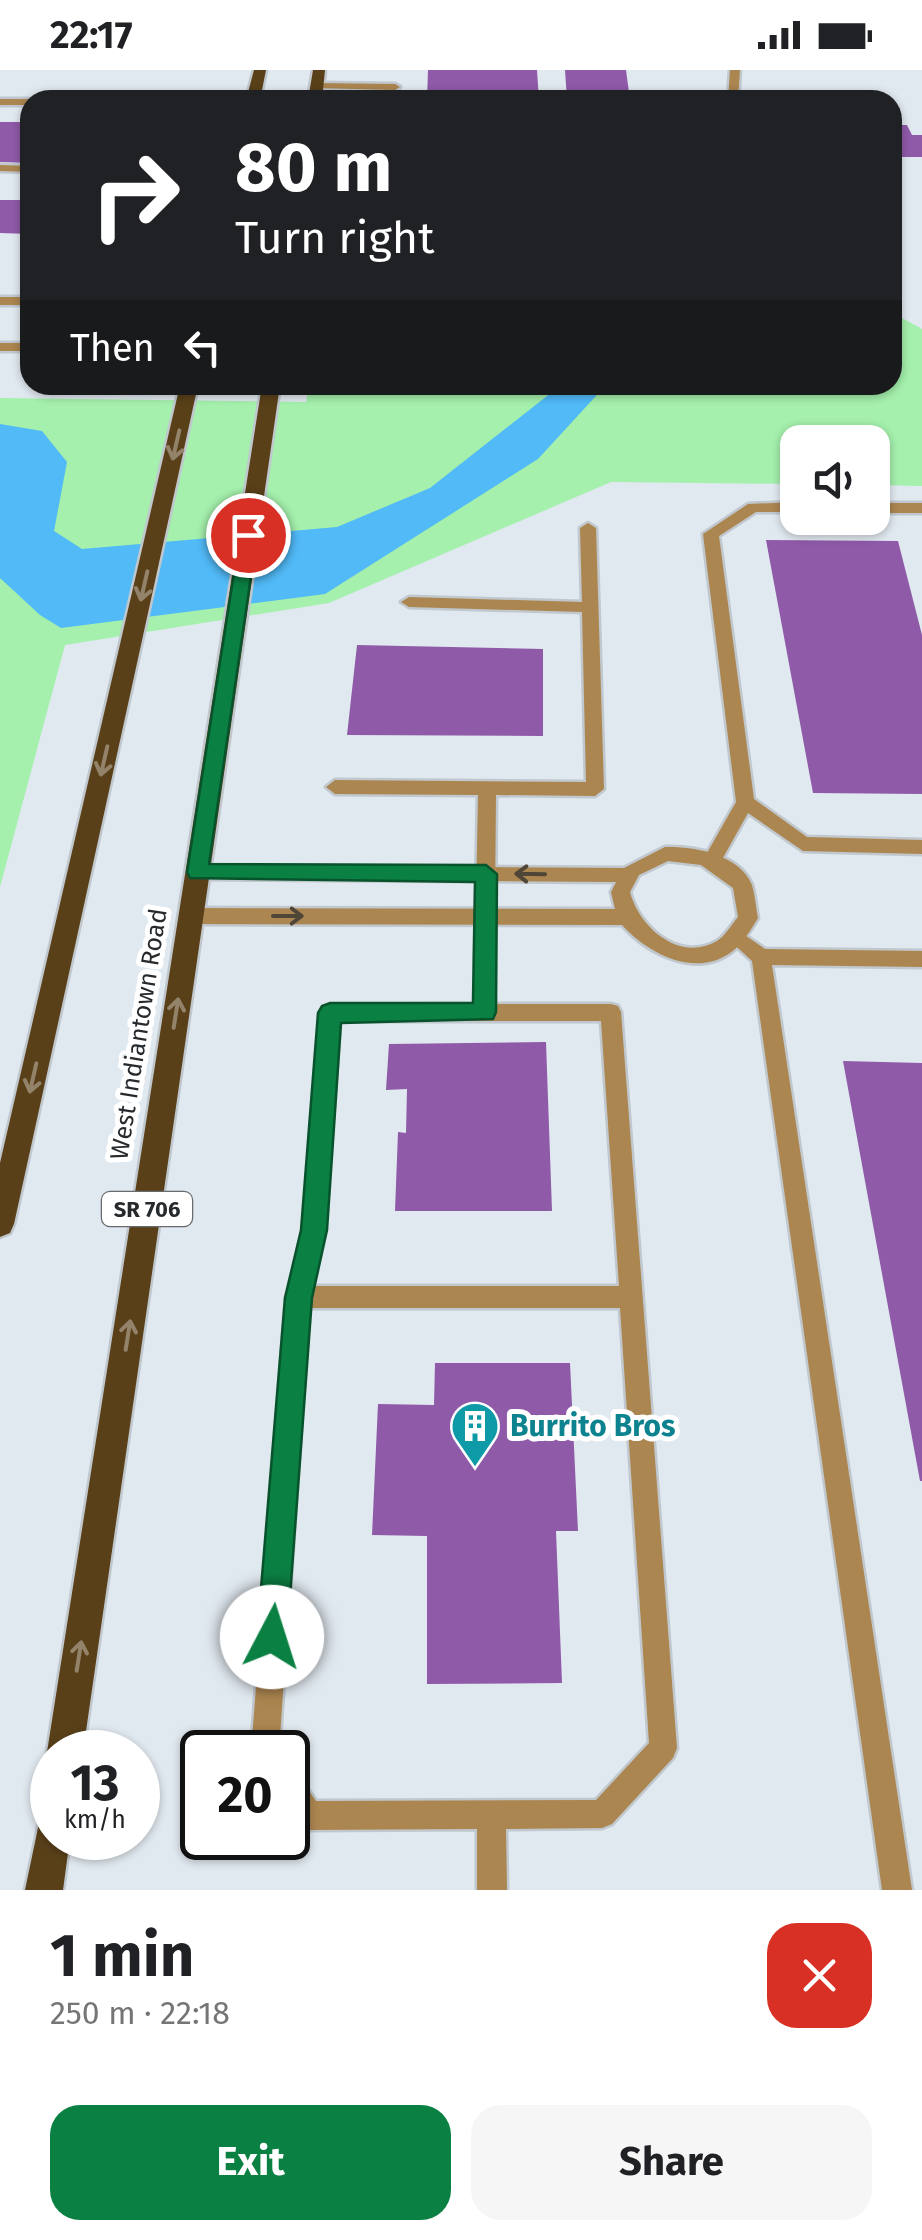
<!DOCTYPE html>
<meta charset="utf-8">
<style>
:root{--surface:#fff;--page:#f6f6f6;--text:#202124;--muted:#757577;--accent:#0b8043}
body{margin:0;font-family:"Fira Sans",sans-serif;background:var(--page);color:var(--text);height:100vh;display:flex;flex-direction:column;font-size:38px;white-space:nowrap}
*{box-sizing:border-box;margin:0}
p{font-size:32px;color:var(--muted)}
.icon{flex:none;width:55px;height:55px;fill:none;stroke:currentColor;stroke-width:2;stroke-linecap:round;stroke-linejoin:round}
.map{position:relative;height:1820px;overflow:hidden}
.side{display:flex;flex-direction:column;background:var(--surface);flex:1}
.side>*{flex:none}
.hud{position:absolute;left:20px;top:20px;width:882px;height:305px;border-radius:30px;box-shadow:0 2px 8px #0004;background:#202124;color:#fff;overflow:hidden}
.controls{position:absolute;left:780px;top:355px;display:grid;gap:20px}
.controls a{display:grid;place-items:center;width:110px;height:110px;border-radius:20px;background:var(--surface);box-shadow:0 2px 8px #0004;font-size:50px}
.speed{position:absolute;left:30px;top:1660px;display:flex;gap:20px;font-size:50px;font-weight:700;text-align:center}
.speed>*{display:grid;place-content:center;width:130px;height:130px;border-radius:50%;background:var(--surface);box-shadow:0 2px 8px #0004;line-height:1}
.speed small{font-size:25px;font-weight:400}
.speed .limit{border:5px solid #111;border-radius:15px;background:#fff;color:#111}
.pin{position:absolute;display:grid;place-items:center;width:85px;height:85px;color:#fff;margin:-42px;border:5px solid #fff;border-radius:50%;box-shadow:0 2px 10px #0007}
.me{position:absolute;width:110px;margin:-55px;rotate:5deg;stroke-linejoin:round;filter:drop-shadow(0 0 8px #0008)}
.turn{display:flex;align-items:center;gap:35px;height:210px;padding:0 50px;font-size:45px}
.turn .icon{width:130px;height:130px;stroke-width:2.5}
.turn b{display:block;font-size:70px;line-height:85px}
.then{display:flex;align-items:center;height:95px;padding:0 50px;background:#0003;gap:20px;font-size:38px}
.round{display:grid;place-items:center;flex:none;width:105px;height:105px;border-radius:30px;background:var(--page)}
.head{display:flex;align-items:center;justify-content:space-between;height:170px;padding:0 50px}
h1{font-size:60px;font-weight:700;line-height:75px}
.button{display:flex;gap:20px;margin-top:auto;padding:20px 50px}
.button a{flex:1;height:115px;border-radius:30px;background:var(--accent);color:#fff;font-size:40px;font-weight:700;line-height:115px;text-align:center}
.button a+a{background:var(--page);color:var(--text)}
.status{display:flex;justify-content:space-between;align-items:center;height:70px;padding:0 50px;background:var(--surface);direction:ltr}
.status svg{height:28px;fill:currentColor}
.map>svg:first-child{display:block}
.green{fill:#a4f0ac}
.water{fill:#51baf7}
.building{fill:#8f5aa8}
.lines{fill:none;stroke-linecap:round;stroke-linejoin:round}
.lane-casing{stroke:#c0c7cd;stroke-width:5}
.street-casing{stroke:#c0c7cd;stroke-width:5}
.primary-casing{stroke:#c0c7cd;stroke-width:5}
.lane{fill:#ac8650;fill-rule:evenodd}
.street{fill:#ac8650;fill-rule:evenodd}
.primary{fill:#594019;fill-rule:evenodd}
.oneway{stroke:#93836a}
.oneway2{stroke:#4f4638}
.route{fill:#0b8043;stroke:#07532c;stroke-width:2.5}
.labels{text-anchor:middle;stroke-width:10;stroke-linejoin:round;paint-order:stroke}
.shield{fill:#fff;stroke:#686a6c;stroke-width:2.5}
.shield-label{font-size:22px;font-weight:bold;fill:#272a2d}
.street-label{font-size:25px;fill:#272a2d;stroke:#fff}
.near-culture-label{font-size:30px;font-weight:bold;fill:#0d838f;stroke:#fff;text-anchor:start}
</style>
<div class="status"><b>22:17</b><svg viewBox="0 0 49 12"><path d="M0 12V9h3v3zM5 12V6h3v6zM10 12V3h3v9zM15 12V0h3v12zM26 1h20v11H26zM47 4h2v5h-2z"/></svg></div>
<div class="map">
<svg width="922" height="1820" viewBox="0 0 922 1820">
<rect width="100%" height="100%" fill="#e1e9f0"/>
<path class="green" d="M893,243L922,259V416L873,415L872,372H798L797,414L611,412L329,533L65,575L0,817V328L306,332L309,315H892Z"/>
<path class="water" d="M561,315H606L538,389L325,524L61,558L40,545L0,508V354L42,361L67,392L54,461L82,479L337,457L430,418Z"/>
<path class="building" d="M428,0H537L539,30H427Z
M565,0H626L630,30H567Z
M0,52H30V93L0,92Z
M892,55H907L912,65H922V87H892Z
M0,130H30V164L0,163Z
M766,470L898,471L922,565V724L813,723Z
M357,575L543,579V666L347,665Z
M546,972L552,1141H395L398,1062L406,1063L407,1019L386,1020L389,974Z
M843,991L922,993V1411H920Z
M435,1293H570L578,1461H556L562,1613L427,1614V1466L372,1465L378,1334L434,1335Z"/>
<g class="lines">
<g class="lane-casing">
<path id="lane" d="M730,0H740L738,30H728Z
M317,13L395,14L400,17L395,20L313,18L312,16Z
M0,29H30L34,30H30V35H0Z
M0,95L30,96V102L0,101Z
M0,227H30V235H0Z
M0,273H30V281H0Z
M798,432V442H756L719,466L754,729L807,767L922,770V784L803,781L748,743L719,795L712,797L703,790L736,732L703,464L748,434Z
M872,433H922V443H872Z
M588,453L596,458L604,719L595,726L496,725L494,934H611L618,936L621,942L677,1678L673,1688L612,1754L602,1758L506,1759L507,1820H477V1759L309,1760C283,1750 288,1725 288,1701L298,1705L316,1731L596,1730L649,1673L620,1238H309L279,1682H251L286,1227L303,1159L320,943L323,937L330,935L474,934L478,725L335,724L326,717L335,710L586,712L582,542L409,537L401,532L409,527L582,532L580,458ZM340,951H601L619,1216H312L325,1159Z
M736,859L765,879L922,881V897L772,895L912,1820H882L752,891L726,867L729,861Z"/>
</g>
<g class="street-casing">
<path id="street" d="M665,777C693,776 740,784 752,815C755,825 756,838 758,848C752,858 743,873 734,880C698,910 648,884 622,855L190,854L180,846L190,838L615,839L611,822L616,812L198,809L189,802L198,795L624,798ZM668,791L701,795L733,818L738,847C732,854 725,866 717,871C679,893 639,857 630,822L639,805Z"/>
</g>
<g class="primary-casing">
<path id="primary" d="M254,0H266L260,30H246Z
M313,0H325L322,30H308Z
M180,315H198L14,1154L10,1163L0,1167V1093Z
M262,315H280L83,1682H52V1694L47,1682Z
M52,1748V1768H70L63,1820H25L39,1753Z"/>
</g>
<use href="#lane" class="lane"/>
<use href="#street" class="street"/>
<use href="#primary" class="primary"/>
</g>
<defs><path id="oneway-shaft" d="M-6 0H5M1.5-3L5.5 0L1.5 3" fill="none" stroke-width="1.6" stroke-linecap="round" stroke-linejoin="round" transform="scale(2.5)"/></defs>
<g class="oneway">
<use href="#oneway-shaft" transform="translate(176 375) rotate(103)"/>
<use href="#oneway-shaft" transform="translate(144 516) rotate(103)"/>
<use href="#oneway-shaft" transform="translate(104 691) rotate(103)"/>
<use href="#oneway-shaft" transform="translate(176 943) rotate(-81)"/>
<use href="#oneway-shaft" transform="translate(33 1008) rotate(103)"/>
<use href="#oneway-shaft" transform="translate(128 1265) rotate(-81)"/>
<use href="#oneway-shaft" transform="translate(79 1586) rotate(-81)"/>
</g>
<g class="oneway2">
<use href="#oneway-shaft" transform="translate(530 804) rotate(-179)"/>
<use href="#oneway-shaft" transform="translate(288 846)"/>
</g>
<path class="route" d="M248,460L257,465L209,794L486,795L497,804L496,942L493,949L341,953L327,1160L312,1228L287,1567L283,1578L272,1582L261,1578L257,1567L285,1228L301,1160L318,943L322,936L330,933H473L475,812L190,808L187,802L240,465Z"/>
<defs>
<g id="building-pin" transform="scale(2.5)"><path d="M0 17L-7.5 6A9.5 9.5 0 1 1 7.5 6Z" fill="#0f9aa8" stroke="#fff"/><path d="M-4-6H4V6H1V3H-1V6H-4ZM-2.5-4.3h1.7v1.8h-1.7ZM.8-4.3h1.7v1.8H.8ZM-2.5-1h1.7V.8h-1.7ZM.8-1h1.7V.8H.8Z" fill="#fff"/></g>
</defs>
<g fill-rule="evenodd">
<use href="#building-pin" x="475" y="1356"/>
</g>
<g class="labels">
<rect class="shield" x="102" y="1122" width="90" height="34" rx="8"/>
<g class="shield-label">
<text x="147" y="1147">SR 706</text>
</g>
<g class="street-label">
<text transform="translate(138 964) rotate(-81)" y="9">West Indiantown Road</text>
</g>
<g class="near-culture-label">
<text x="510" y="1366">Burrito Bros</text>
</g>
</g>
</svg>
<div class="controls">
<a><svg class="icon" aria-label="sound" viewBox="0 0 24 24"><path d="M4 9h4l5-4v14l-5-4H4zM17 9q2 3 0 6"/></svg></a>
</div>
<div class="speed"><div>13<small>km/h</small></div><div class="limit">20</div></div>
<div class="pin" style="left:248px;top:465px;background:#d93025"><svg class="icon" aria-label="arrive" viewBox="0 0 24 24"><path d="M6 21V4h12l-3 4 3 4H6"/></svg></div>
<svg class="me" style="left:272px;top:1567px" viewBox="-20 -20 40 40"><circle r="19" fill="#fff"/><path d="M0-13L10 11 0 6-10 11z" fill="#0b8043"/></svg>
<div class="hud">
<div class="turn"><svg class="icon" aria-label="right" viewBox="0 0 24 24"><path d="M7 20v-9h11M14 6l5 5-5 5"/></svg><div><b>80 m</b>Turn right</div></div>
<div class="then">Then<svg class="icon" aria-label="left" viewBox="0 0 24 24"><path d="M17 20v-9H6M10 6l-5 5 5 5"/></svg></div>
</div>
</div>
<section class="side">
<div class="head"><div><h1>1 min</h1><p>250 m · 22:18</p></div><a class="round" style="background:#d93025;color:#fff"><svg class="icon" aria-label="close" viewBox="0 0 24 24"><path d="M6 6l12 12M18 6L6 18"/></svg></a></div>
<div class="button"><a>Exit</a><a>Share</a></div>
</section>
